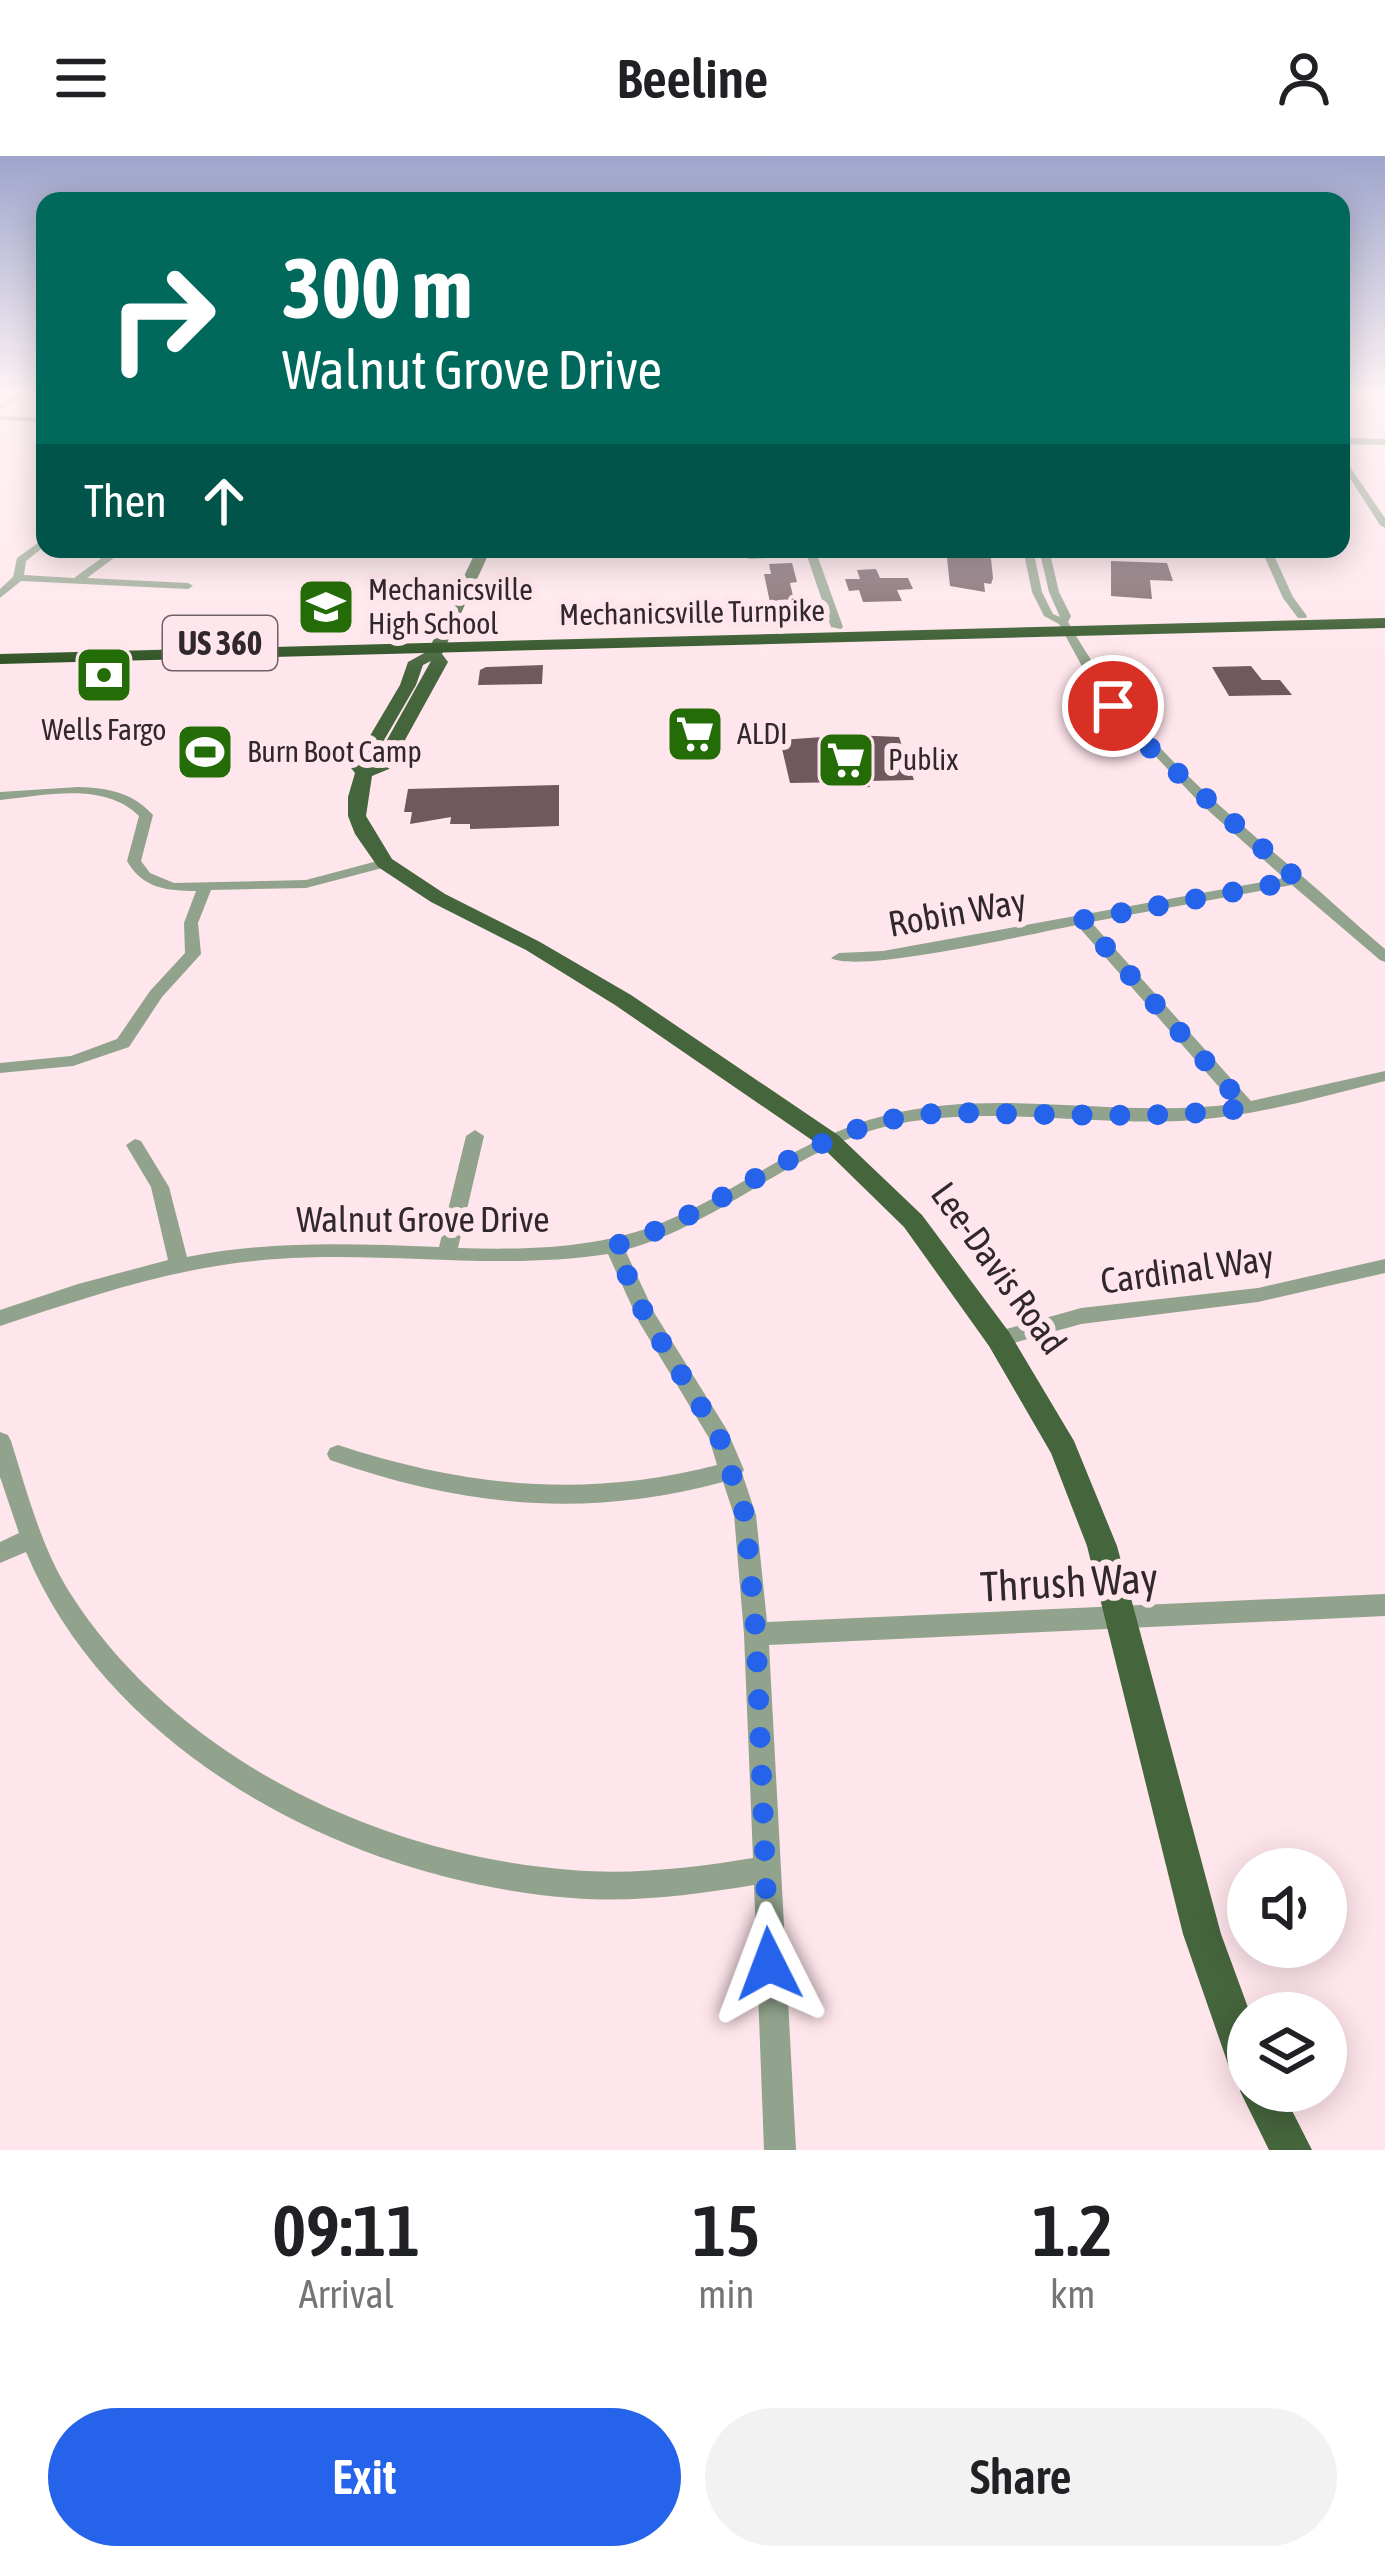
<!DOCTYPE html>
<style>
:root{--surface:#fff;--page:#f2f2f2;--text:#202124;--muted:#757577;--accent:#2563eb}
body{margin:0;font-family:"Asap Condensed",sans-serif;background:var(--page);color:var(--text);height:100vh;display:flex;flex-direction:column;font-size:45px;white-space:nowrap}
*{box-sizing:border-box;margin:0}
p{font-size:39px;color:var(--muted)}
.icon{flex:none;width:66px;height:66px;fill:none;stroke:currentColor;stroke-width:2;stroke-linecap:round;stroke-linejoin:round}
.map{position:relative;height:1994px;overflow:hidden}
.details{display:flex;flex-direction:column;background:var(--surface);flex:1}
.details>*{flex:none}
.guide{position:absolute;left:36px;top:36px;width:1314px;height:366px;border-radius:24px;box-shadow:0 6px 30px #0003;background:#00695c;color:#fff;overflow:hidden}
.buttons{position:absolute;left:1227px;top:1692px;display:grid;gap:24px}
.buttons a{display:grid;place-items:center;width:120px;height:120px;border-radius:50%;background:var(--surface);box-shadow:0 6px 30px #0003;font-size:60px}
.pin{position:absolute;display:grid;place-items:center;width:102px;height:102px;color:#fff;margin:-51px;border:6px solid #fff;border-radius:50%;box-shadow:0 3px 12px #0007}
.me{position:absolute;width:132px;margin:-66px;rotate:357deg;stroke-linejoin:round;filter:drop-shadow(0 0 9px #0008)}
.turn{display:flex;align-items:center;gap:42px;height:252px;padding:0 48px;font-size:54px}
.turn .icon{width:156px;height:156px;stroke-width:2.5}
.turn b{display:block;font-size:84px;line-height:102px}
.then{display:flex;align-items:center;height:114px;padding:0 48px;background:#0003;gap:24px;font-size:45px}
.eta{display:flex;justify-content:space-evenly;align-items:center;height:204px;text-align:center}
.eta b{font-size:72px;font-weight:600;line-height:84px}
.primary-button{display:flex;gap:24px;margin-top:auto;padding:24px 48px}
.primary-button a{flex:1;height:138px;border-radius:72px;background:var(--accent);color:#fff;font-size:48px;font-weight:600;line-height:138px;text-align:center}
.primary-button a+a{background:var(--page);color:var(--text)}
header{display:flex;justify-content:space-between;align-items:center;height:156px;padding:0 48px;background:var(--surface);font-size:54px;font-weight:600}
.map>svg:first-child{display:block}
.building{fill:#6f595f}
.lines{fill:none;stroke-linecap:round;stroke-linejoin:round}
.minor{fill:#91a38c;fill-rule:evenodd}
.major{fill:#45653d;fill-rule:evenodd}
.highway{fill:#294f1f;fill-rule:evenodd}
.route{stroke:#2563eb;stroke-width:21;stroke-dasharray:0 37.8}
.labels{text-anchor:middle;stroke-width:12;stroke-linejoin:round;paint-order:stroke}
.far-poi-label{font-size:30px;fill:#31282b;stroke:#ffe6ec;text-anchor:start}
.far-street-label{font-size:30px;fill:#31282b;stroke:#ffe6ec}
.shield{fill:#ffe6ec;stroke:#6f6165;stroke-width:3}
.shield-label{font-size:33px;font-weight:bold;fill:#31282b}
.street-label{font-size:36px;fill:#31282b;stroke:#ffe6ec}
.near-street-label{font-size:42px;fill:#31282b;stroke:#ffe6ec}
</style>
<header><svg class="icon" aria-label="menu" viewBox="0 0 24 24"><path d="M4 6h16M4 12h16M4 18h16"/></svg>Beeline<svg class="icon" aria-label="person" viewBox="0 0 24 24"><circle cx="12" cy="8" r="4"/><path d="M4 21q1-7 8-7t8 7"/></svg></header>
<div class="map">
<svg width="1385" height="1994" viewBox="0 0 1385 1994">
<rect width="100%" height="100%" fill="#ffe6ec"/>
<path class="building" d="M946,393H990L993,422L991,428L984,427L985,436L950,430Z
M1111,405L1167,407L1173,425L1150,424L1152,443L1111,440Z
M792,407L797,426L790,427L797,457L772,456L764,418H771L769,408Z
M876,413L880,422H908L913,433L897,434L902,445L863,446L859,434L849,435L845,423H860L857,414Z
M543,509L542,528L478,529L480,514L486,511Z
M1251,510L1262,524H1280L1292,539L1229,540L1212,511Z
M851,579L899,581L914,624L868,625L870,631L848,632L847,626L790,627L780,584Z
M559,629V670L470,673V668H450L451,661L410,668L412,656H404L408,633Z"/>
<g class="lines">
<path class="minor" d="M17,237H27L0,254V248Z
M0,260L45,262V266L0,264Z
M1341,282L1385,283V289L1341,288Z
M1341,298L1385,362V372L1380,369L1341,308Z
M45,382V390L26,405L24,419L74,422L114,393H126L87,422L188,427L193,430L188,433L21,425L0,442V433L13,421L17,402Z
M815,393L843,471L841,473L831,471L807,400L749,403L744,400L749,397Z
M1023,393H1033L1042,436L1053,458L1060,461L1049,436L1039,393H1049L1059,436L1071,460L1068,466C1132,579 1207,640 1303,721C1329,743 1358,770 1385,793V806L1380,804L1292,729L1091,766L1251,945L1385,915V925C1317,942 1249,962 1180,965C1085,969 991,950 897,968C801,987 723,1067 625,1094L655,1158L727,1274L744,1314L742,1317L756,1359L767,1466L1385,1438V1460L769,1489L796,1994H764L754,1729C693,1739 633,1747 572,1742C357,1726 112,1602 26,1396L0,1407V1386L19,1377L0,1321V1276L8,1279L11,1285C27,1336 41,1391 70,1437C176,1603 379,1699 571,1714C633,1719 692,1712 753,1702L744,1478L734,1359L723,1326C584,1363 465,1351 330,1304L327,1298L330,1292L338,1289C466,1331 585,1343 717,1309L709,1282L639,1166L608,1098C497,1115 388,1095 277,1103C180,1109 91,1140 0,1170V1154L78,1128L168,1104L151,1031L126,989L135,983L141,985L169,1031L187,1101C271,1084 354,1088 439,1091L466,980L475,974L484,980L458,1092C531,1094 605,1093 673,1062C746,1030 808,978 887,959C1000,931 1119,963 1234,948L1077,769C1035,777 859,818 831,802L839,797L883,795L1284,722L1202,649L1120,563L1084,514L1059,468L1044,460L1032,436Z
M1261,393H1271L1293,441L1307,460L1306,462H1298L1283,442Z
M78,631C108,632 132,636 153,659L141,705L150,717L174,727L306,724L385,703L392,707L390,710L306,732L211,734L198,767L201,798L162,841L129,891L73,910L0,917V907L71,900L117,883L150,835L185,797L184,767L196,735C167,735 142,732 127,705L139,660C103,625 45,640 0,644V636Z
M1385,1103V1117L1258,1146L1081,1168L999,1191L992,1189L989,1183L992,1177L1081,1152L1258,1132Z"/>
<path class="major" d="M477,393H491L442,498L448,506L389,613L372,620L366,660L392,703L445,738L540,786L631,839L838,979L922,1059L1009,1176L1074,1285L1117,1390L1221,1778L1250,1857L1248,1935H1282L1312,1994H1269L1240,1935L1243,1926L1234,1922L1228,1908L1183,1778L1087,1390L1051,1297L989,1190L904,1071L822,991L615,849L526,794L431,746L378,711L355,678L348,660V641L355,617L351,612L400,529L408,506L428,495ZM431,505L373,609L369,610L416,529L423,509Z"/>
<path class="highway" d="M1385,462V472L0,508V498Z"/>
</g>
<linearGradient id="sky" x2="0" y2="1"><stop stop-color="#9ea4cb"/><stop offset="0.46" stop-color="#fff4f6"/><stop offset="1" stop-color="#fff4f6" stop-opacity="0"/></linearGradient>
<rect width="1385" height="516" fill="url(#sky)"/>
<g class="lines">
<path class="route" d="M769,1808L756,1478L745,1359L719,1280L646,1161L614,1090C712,1061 790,987 889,964C931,954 974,957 1017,958C1094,959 1170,962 1246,952L1082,764L1298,724L1152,594L1113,550"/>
</g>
<defs>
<g id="school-square" transform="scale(3)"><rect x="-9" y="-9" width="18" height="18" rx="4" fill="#246c08" stroke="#ffe6ec"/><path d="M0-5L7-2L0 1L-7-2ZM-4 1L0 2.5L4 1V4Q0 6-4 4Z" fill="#fff"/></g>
<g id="bank-square" transform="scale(3)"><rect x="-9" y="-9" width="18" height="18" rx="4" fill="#246c08" stroke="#ffe6ec"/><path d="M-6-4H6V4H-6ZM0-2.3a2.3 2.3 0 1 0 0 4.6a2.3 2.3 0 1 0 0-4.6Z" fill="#fff"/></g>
<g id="supermarket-square" transform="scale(3)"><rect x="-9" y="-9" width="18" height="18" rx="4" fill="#246c08" stroke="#ffe6ec"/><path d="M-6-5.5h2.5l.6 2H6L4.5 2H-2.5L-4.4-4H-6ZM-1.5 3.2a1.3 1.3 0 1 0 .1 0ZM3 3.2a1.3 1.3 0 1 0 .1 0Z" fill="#fff"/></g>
<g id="stadium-square" transform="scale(3)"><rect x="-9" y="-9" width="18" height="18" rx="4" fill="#246c08" stroke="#ffe6ec"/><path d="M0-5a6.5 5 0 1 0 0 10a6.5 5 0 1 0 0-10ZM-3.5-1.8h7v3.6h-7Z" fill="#fff"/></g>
</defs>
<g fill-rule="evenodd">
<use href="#school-square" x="326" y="451"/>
<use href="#bank-square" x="104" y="519"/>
<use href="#supermarket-square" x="695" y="578"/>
<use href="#stadium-square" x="205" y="596"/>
<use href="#supermarket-square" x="846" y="604"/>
</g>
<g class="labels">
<g class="far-poi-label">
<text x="368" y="444">Mechanicsville<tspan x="368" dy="34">High School</tspan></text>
<text x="104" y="584" text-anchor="middle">Wells Fargo</text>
<text x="737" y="588">ALDI</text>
<text x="247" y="606">Burn Boot Camp</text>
<text x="888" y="614">Publix</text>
</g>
<g class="far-street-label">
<text transform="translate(692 457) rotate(-1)" y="10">Mechanicsville Turnpike</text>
</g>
<rect class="shield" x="163" y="460" width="114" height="54" rx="9"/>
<g class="shield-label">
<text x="220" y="499">US 360</text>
</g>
<g class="street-label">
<text transform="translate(957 756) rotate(-10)" y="13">Robin Way</text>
<text x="423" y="1076">Walnut Grove Drive</text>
<text transform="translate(999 1112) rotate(54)" y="13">Lee-Davis Road</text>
<text transform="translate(1187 1113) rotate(-8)" y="13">Cardinal Way</text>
</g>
<g class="near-street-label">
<text transform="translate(1069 1426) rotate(-3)" y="15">Thrush Way</text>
</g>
</g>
</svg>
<div class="buttons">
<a><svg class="icon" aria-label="sound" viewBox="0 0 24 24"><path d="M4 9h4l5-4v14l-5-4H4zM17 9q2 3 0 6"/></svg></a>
<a><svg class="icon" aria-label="layers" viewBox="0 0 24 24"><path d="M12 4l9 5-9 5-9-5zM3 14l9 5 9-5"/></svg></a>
</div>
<div class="pin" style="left:1113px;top:550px;background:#d93025"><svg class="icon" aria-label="arrive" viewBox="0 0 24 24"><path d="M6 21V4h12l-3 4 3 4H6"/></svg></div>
<svg class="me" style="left:769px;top:1808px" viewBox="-20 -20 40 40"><path d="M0-17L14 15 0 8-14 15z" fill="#2563eb" stroke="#fff" stroke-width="4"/></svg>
<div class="guide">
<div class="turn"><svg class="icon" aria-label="right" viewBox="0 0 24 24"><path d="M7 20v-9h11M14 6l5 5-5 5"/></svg><div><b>300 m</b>Walnut Grove Drive</div></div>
<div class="then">Then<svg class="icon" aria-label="ahead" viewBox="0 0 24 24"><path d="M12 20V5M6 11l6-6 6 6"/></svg></div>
</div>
</div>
<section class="details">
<div class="eta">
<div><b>09:11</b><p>Arrival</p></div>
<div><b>15</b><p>min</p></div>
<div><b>1.2</b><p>km</p></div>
</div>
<div class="primary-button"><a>Exit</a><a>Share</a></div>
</section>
